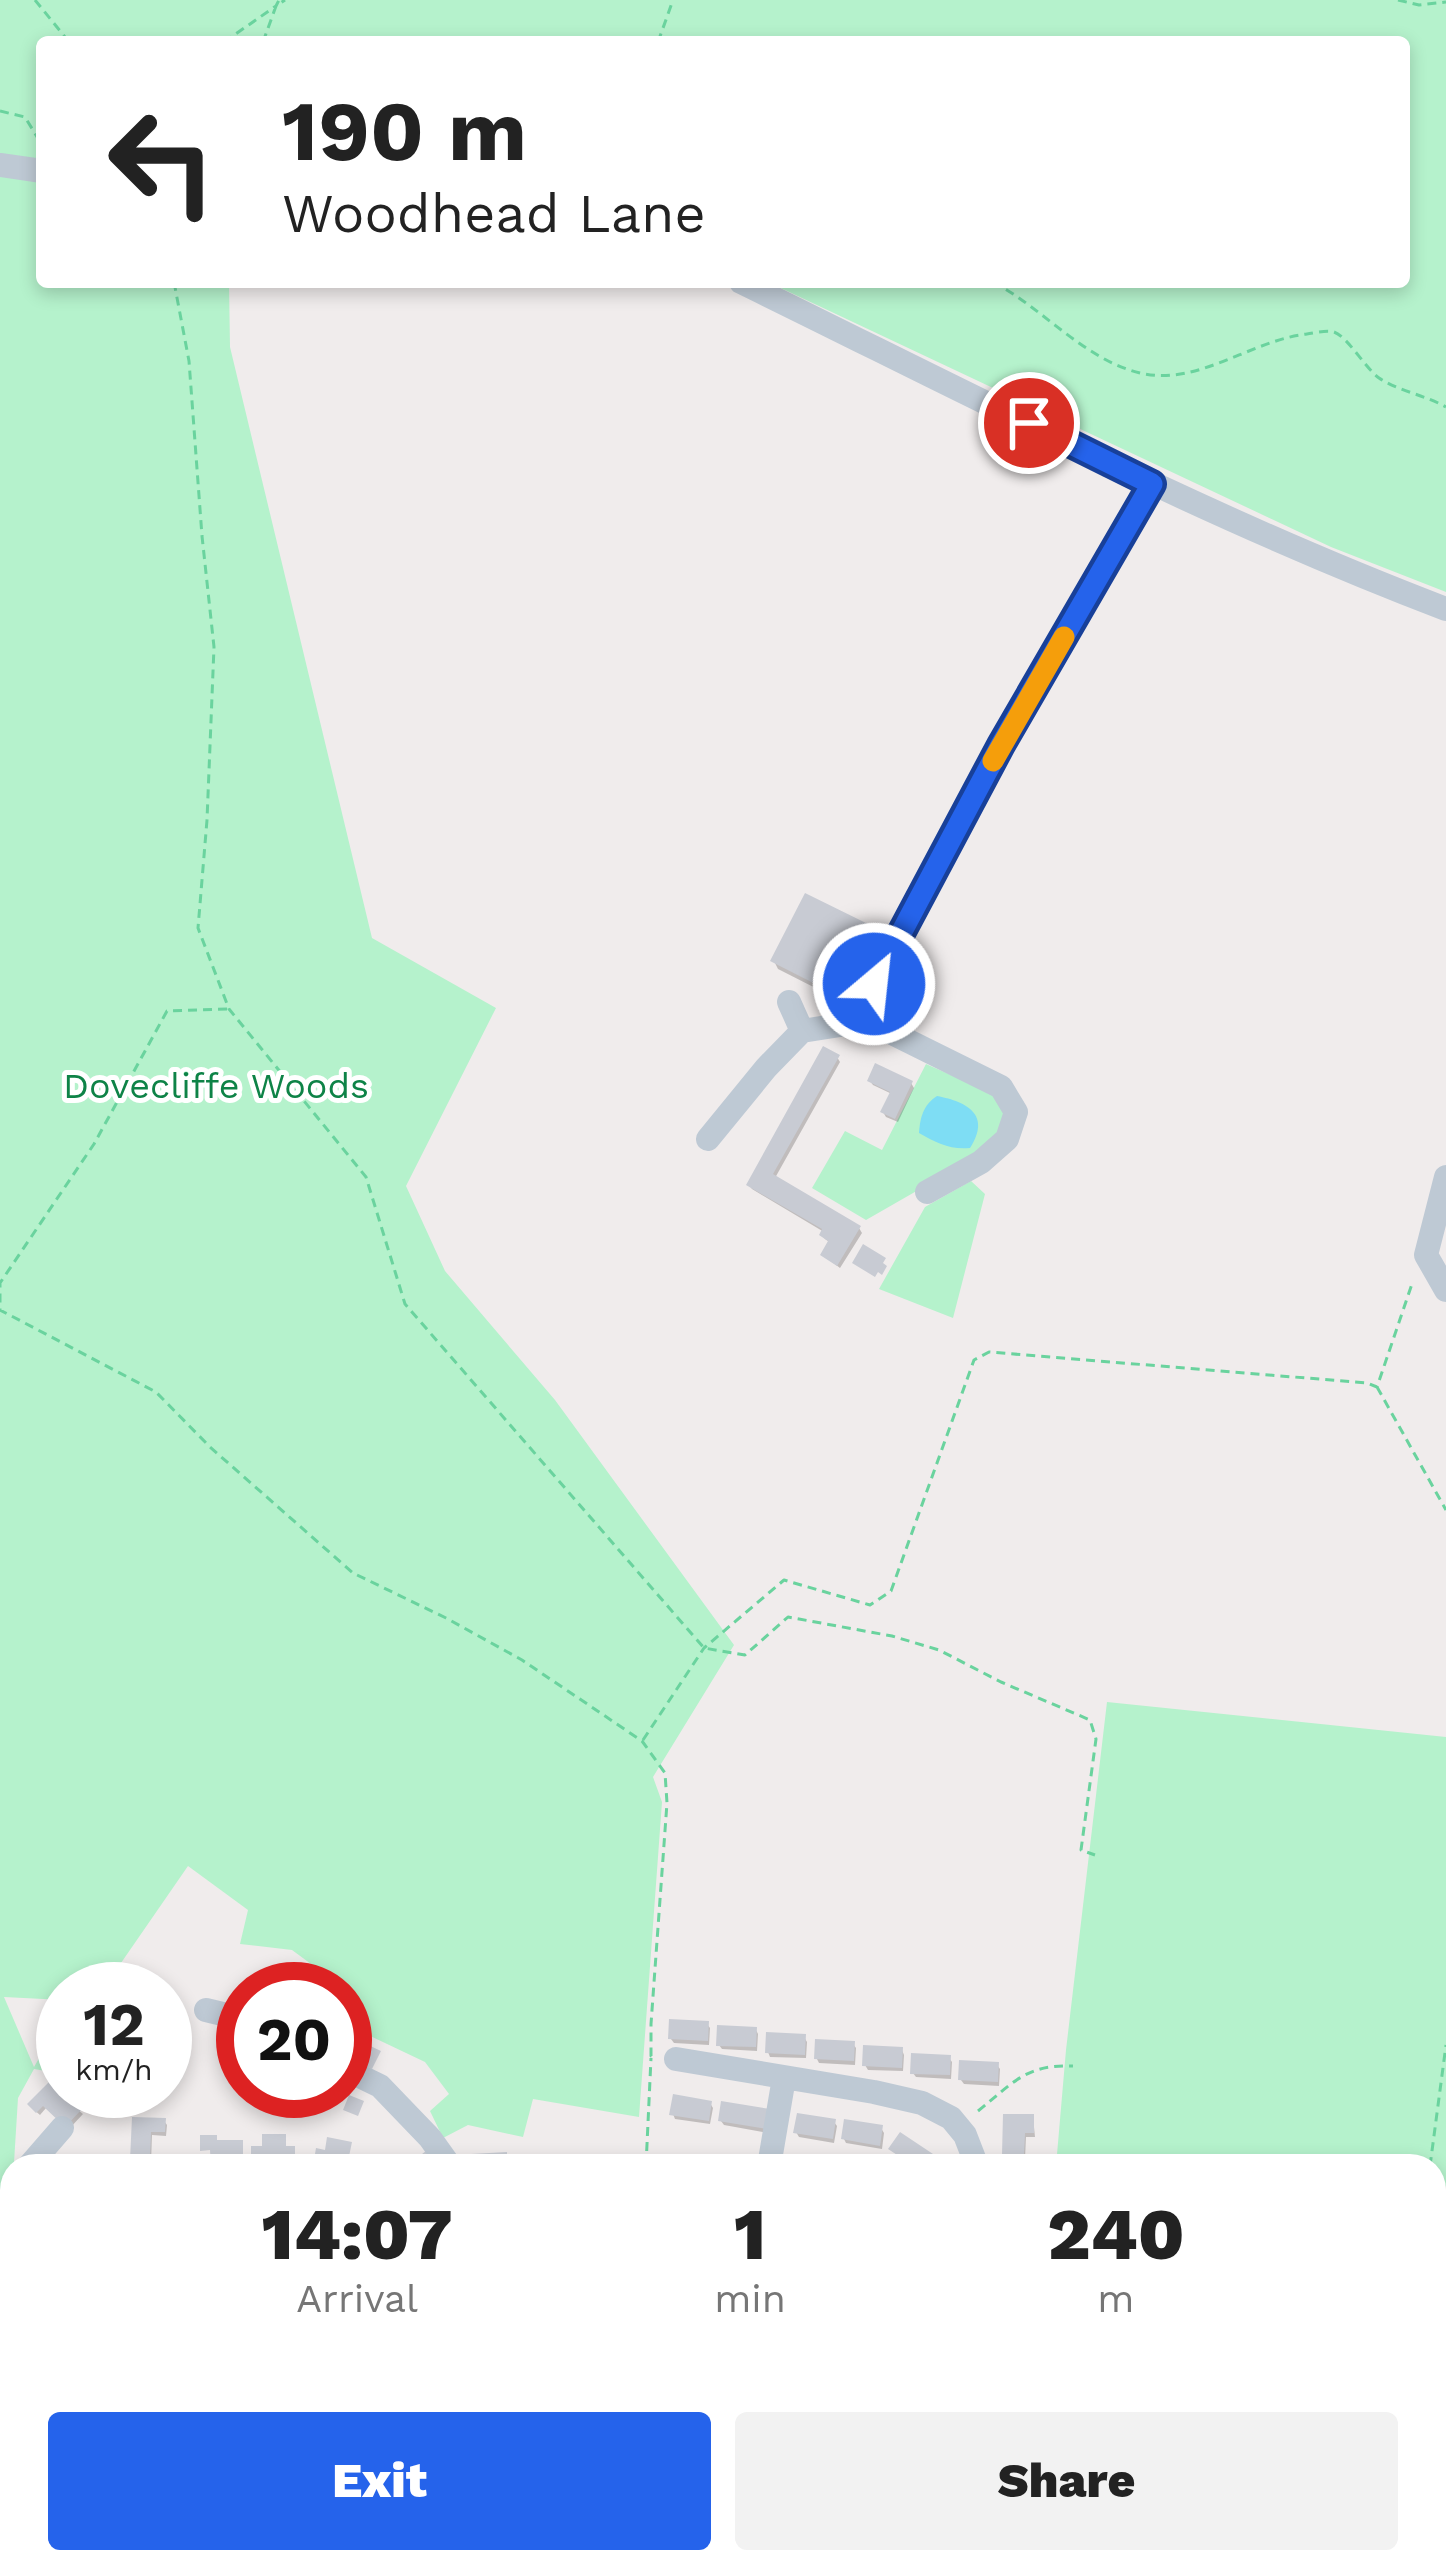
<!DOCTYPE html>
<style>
:root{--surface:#fff;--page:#f2f2f2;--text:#222;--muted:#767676;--accent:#2563eb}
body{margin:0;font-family:"Work Sans",sans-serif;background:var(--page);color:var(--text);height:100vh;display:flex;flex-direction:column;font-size:45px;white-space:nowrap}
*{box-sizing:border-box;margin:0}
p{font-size:39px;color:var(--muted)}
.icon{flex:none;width:66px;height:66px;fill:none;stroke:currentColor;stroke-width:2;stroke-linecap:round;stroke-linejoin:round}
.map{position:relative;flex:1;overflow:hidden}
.sheet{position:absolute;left:0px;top:2154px;width:1446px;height:420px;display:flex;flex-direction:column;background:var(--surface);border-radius:36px 36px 0 0;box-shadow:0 6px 18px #0003}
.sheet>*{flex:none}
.banner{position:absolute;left:36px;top:36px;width:1374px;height:252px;border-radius:12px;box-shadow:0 6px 18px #0003;background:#fff;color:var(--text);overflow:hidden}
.speed{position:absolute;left:36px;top:1962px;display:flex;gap:24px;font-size:60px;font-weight:700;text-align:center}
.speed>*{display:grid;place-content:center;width:156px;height:156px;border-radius:50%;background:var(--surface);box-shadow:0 6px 18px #0003;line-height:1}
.speed small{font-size:30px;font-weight:400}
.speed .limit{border:18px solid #d22;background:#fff;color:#111}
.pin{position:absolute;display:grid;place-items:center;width:102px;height:102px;color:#fff;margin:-51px;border:6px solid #fff;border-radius:50%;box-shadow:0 3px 12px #0007}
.me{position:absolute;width:132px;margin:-66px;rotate:28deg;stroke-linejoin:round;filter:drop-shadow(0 0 9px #0008)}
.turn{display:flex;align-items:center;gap:42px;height:252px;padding:0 48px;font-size:54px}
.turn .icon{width:156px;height:156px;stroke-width:2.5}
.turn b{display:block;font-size:84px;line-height:102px}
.eta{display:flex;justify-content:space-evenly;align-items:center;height:204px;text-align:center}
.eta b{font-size:72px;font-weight:800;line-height:84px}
.primary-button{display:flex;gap:24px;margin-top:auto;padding:24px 48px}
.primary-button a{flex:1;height:138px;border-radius:12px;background:var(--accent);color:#fff;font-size:48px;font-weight:800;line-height:138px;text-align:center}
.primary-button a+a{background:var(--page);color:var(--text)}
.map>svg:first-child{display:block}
.green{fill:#b5f2cc}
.water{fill:#7eddf4}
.shadow{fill:#0003}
.building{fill:#c8cbd3}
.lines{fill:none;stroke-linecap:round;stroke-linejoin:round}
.path{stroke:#6ad39e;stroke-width:3;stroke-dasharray:9 6;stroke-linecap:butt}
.minor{stroke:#bec9d4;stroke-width:24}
.route-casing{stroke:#184099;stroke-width:30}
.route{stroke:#2563eb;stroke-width:21}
.slow{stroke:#f59e0b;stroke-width:21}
.labels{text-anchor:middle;stroke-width:10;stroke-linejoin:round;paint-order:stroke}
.park-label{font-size:36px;fill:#0e8347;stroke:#fff}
</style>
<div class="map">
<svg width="1446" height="2574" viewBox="0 0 1446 2574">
<rect width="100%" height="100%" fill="#f0ecec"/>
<path class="green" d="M0,0H1446V592L1331,547L768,282H1404V42H42V282H229L230,347L372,938L496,1008L406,1186L445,1271L555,1400L734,1645L653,1777L662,1802L639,2117L533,2099L523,2137L468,2125L443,2138L430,2111L449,2094L425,2062L345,2024V1989L292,1950L240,1944L248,1910L188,1866L103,1989H63V2000L4,1997L34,2067L56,2029L63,2024V2074L34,2069L18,2098L9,2243L0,2247Z
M926,1064L994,1094L1006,1105L1007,1125L988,1150L866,1220L812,1188L845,1131L882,1150Z
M971,1181L985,1194L953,1318L879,1289L925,1207Z
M1107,1702L1446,1737V2186L1434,2199V2166H1056L1066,2050Z
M0,2290L12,2301V2562H163L161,2574H0Z
M1077,2562L1068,2574H973L967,2567Z"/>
<path class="water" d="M937,1096C968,1102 991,1115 970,1148C950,1150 937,1143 919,1133C920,1118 923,1105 937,1096Z"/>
<path class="shadow" d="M866,927L870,934L837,999L778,969L774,961Z
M837,1057L840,1062L775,1178L859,1228L862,1233L840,1268L823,1255L831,1243L825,1239L822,1235L824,1232L752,1189L749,1185Z
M870,1081L911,1083L914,1088L898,1122L886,1117L883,1112L892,1094L873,1085Z
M707,2024L710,2028L709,2045L674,2043L671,2039Z
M756,2030L758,2034L757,2051L722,2049L719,2045Z
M804,2037L807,2042L806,2058L770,2057L768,2052Z
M853,2044L856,2048L855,2065L819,2063L817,2059Z
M902,2050L904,2055L903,2071L868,2070L865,2065Z
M949,2058L952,2062L951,2079L916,2077L913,2073Z
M997,2065L1000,2069L999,2086L964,2084L961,2080Z
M49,2086L83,2114L69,2129L46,2108L40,2115L33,2109Z
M710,2103L713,2108L710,2124L675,2119L673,2114Z
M771,2116L768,2133L724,2125L721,2121Z
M1033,2117L1035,2137H1026L1025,2159L1016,2158L1021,2166H1004V2163H1010L1005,2154Z
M134,2120L164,2121L167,2125L166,2136L152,2135L151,2163H143V2166H135Z
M834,2122L837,2126L834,2143L799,2137L796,2132Z
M881,2128L884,2133L882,2149L846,2143L844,2139Z"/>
<path class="building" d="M805,893L868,924L833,993L770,961Z
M823,1046L840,1055L773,1174L861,1226L837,1266L820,1255L828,1241L819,1235L822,1229L746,1185Z
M875,1063L913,1081L895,1119L880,1112L890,1092L867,1081Z
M863,1244L886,1258L883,1263L887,1266L882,1275L878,1272L875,1277L852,1263Z
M283,1964L296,1969L287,1989L275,1984Z
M669,2019L709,2021L708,2041L668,2039Z
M717,2025L757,2027L756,2047L716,2046Z
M766,2032L806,2034L805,2055L765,2053Z
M351,2037L381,2051L372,2069L345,2056V2048Z
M815,2039L855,2041L854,2061L814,2059Z
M863,2045L903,2047L902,2068L862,2066Z
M911,2053L951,2055L950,2075L910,2074Z
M959,2060L999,2062L998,2082L958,2080Z
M49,2082L57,2089L60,2086L83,2108L65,2127L43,2106L36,2113L27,2104Z
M673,2094L712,2101L709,2121L669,2115Z
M349,2095L364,2101L358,2116L343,2110Z
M721,2101L770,2109L767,2129L718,2121Z
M797,2113L836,2119L833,2139L793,2133Z
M1003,2114H1034V2133H1025L1024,2155H1002Z
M132,2117L166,2118L165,2132H151L150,2160H142V2166H132V2160H130Z
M844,2119L883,2125L880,2146L841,2139Z
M900,2132L933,2154L925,2166H914L888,2149Z
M262,2134H286V2146H295V2166H262V2163L251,2162V2146H262Z
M200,2135H217V2140H243V2166H211L210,2150L200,2151Z
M327,2137L352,2142L347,2166H313L316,2148L325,2150Z
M430,2148L443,2166H406Z
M507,2152V2160L517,2159L518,2166H472L471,2154Z
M1434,2214L1446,2221V2253L1440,2261L1434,2257Z
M1434,2279L1446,2281V2303H1440L1437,2332H1434Z
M275,2562L279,2574H265L262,2566Z"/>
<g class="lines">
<path class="path" d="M35,0L69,42
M1398,0L1419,5L1446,2
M224,42L276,6L279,0
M263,42L276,6L285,0
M658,42L673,0
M0,111L25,117L42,145
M174,282L189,361L202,536L214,647L207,820L198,928L229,1009L366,1177L405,1304L704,1648L745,1655L788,1617L892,1636L939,1650L1001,1682L1090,1720L1096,1739L1081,1850L1095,1855
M993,282C1043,308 1083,359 1140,373C1198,387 1251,340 1307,334C1315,333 1326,330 1334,332C1348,337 1365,368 1379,378C1398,391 1425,395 1446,407
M227,1009L167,1011L94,1144L0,1283V1310L156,1392L210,1447L353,1573L446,1618L522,1660L642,1741L665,1773L667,1803L651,2024V2056L657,2057
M1377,1387L1446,1510
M643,1740L704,1648L784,1580L870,1605L891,1591L974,1360L989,1352L1367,1383L1377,1387L1413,1281
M978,2111C1013,2083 1026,2064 1073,2066
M646,2166L651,2058
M1430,2166L1446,2045"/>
<path class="minor" d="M0,165L42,171
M741,282C974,396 1204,517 1446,609
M789,1002L802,1031
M708,1139L766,1068L802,1031L853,1023
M1446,1177L1426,1255L1446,1290
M927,1192L981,1162L1007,1139L1016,1112L1001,1087L890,1032L853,1023L1001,745L1152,484
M206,2010L243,2019
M676,2059L874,2092L922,2103L951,2118L965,2135L977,2166
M345,2069L380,2086L430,2138L450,2166
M29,2166L62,2128
M769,2166L784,2078
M12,2210V2214
M0,2269L12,2281
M1434,2487L1446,2494
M1434,2537L1446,2538
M717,2562L797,2569L977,2562
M1294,2562L1446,2569
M657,2574L658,2562
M1114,2574L1267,2562"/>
</g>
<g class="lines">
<g class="route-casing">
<path id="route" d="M874,984L1001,745L1152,484L1029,423"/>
</g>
<use href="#route" class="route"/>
<path class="slow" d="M993,761L1064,637"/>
</g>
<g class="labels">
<g class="park-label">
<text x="216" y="1098">Dovecliffe Woods</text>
</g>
</g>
</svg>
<div class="speed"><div>12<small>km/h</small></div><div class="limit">20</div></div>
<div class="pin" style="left:1029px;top:423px;background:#d93025"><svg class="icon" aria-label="arrive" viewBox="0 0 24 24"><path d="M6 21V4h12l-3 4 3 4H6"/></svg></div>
<svg class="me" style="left:874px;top:984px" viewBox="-20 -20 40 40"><circle r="17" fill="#2563eb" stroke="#fff" stroke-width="3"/><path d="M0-11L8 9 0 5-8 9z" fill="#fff"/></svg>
<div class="banner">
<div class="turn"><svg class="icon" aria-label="left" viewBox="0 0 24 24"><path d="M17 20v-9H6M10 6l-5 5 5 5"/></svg><div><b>190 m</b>Woodhead Lane</div></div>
</div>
<section class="sheet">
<div class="eta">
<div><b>14:07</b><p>Arrival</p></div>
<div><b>1</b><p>min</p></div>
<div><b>240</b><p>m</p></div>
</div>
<div class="primary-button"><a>Exit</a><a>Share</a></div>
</section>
</div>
